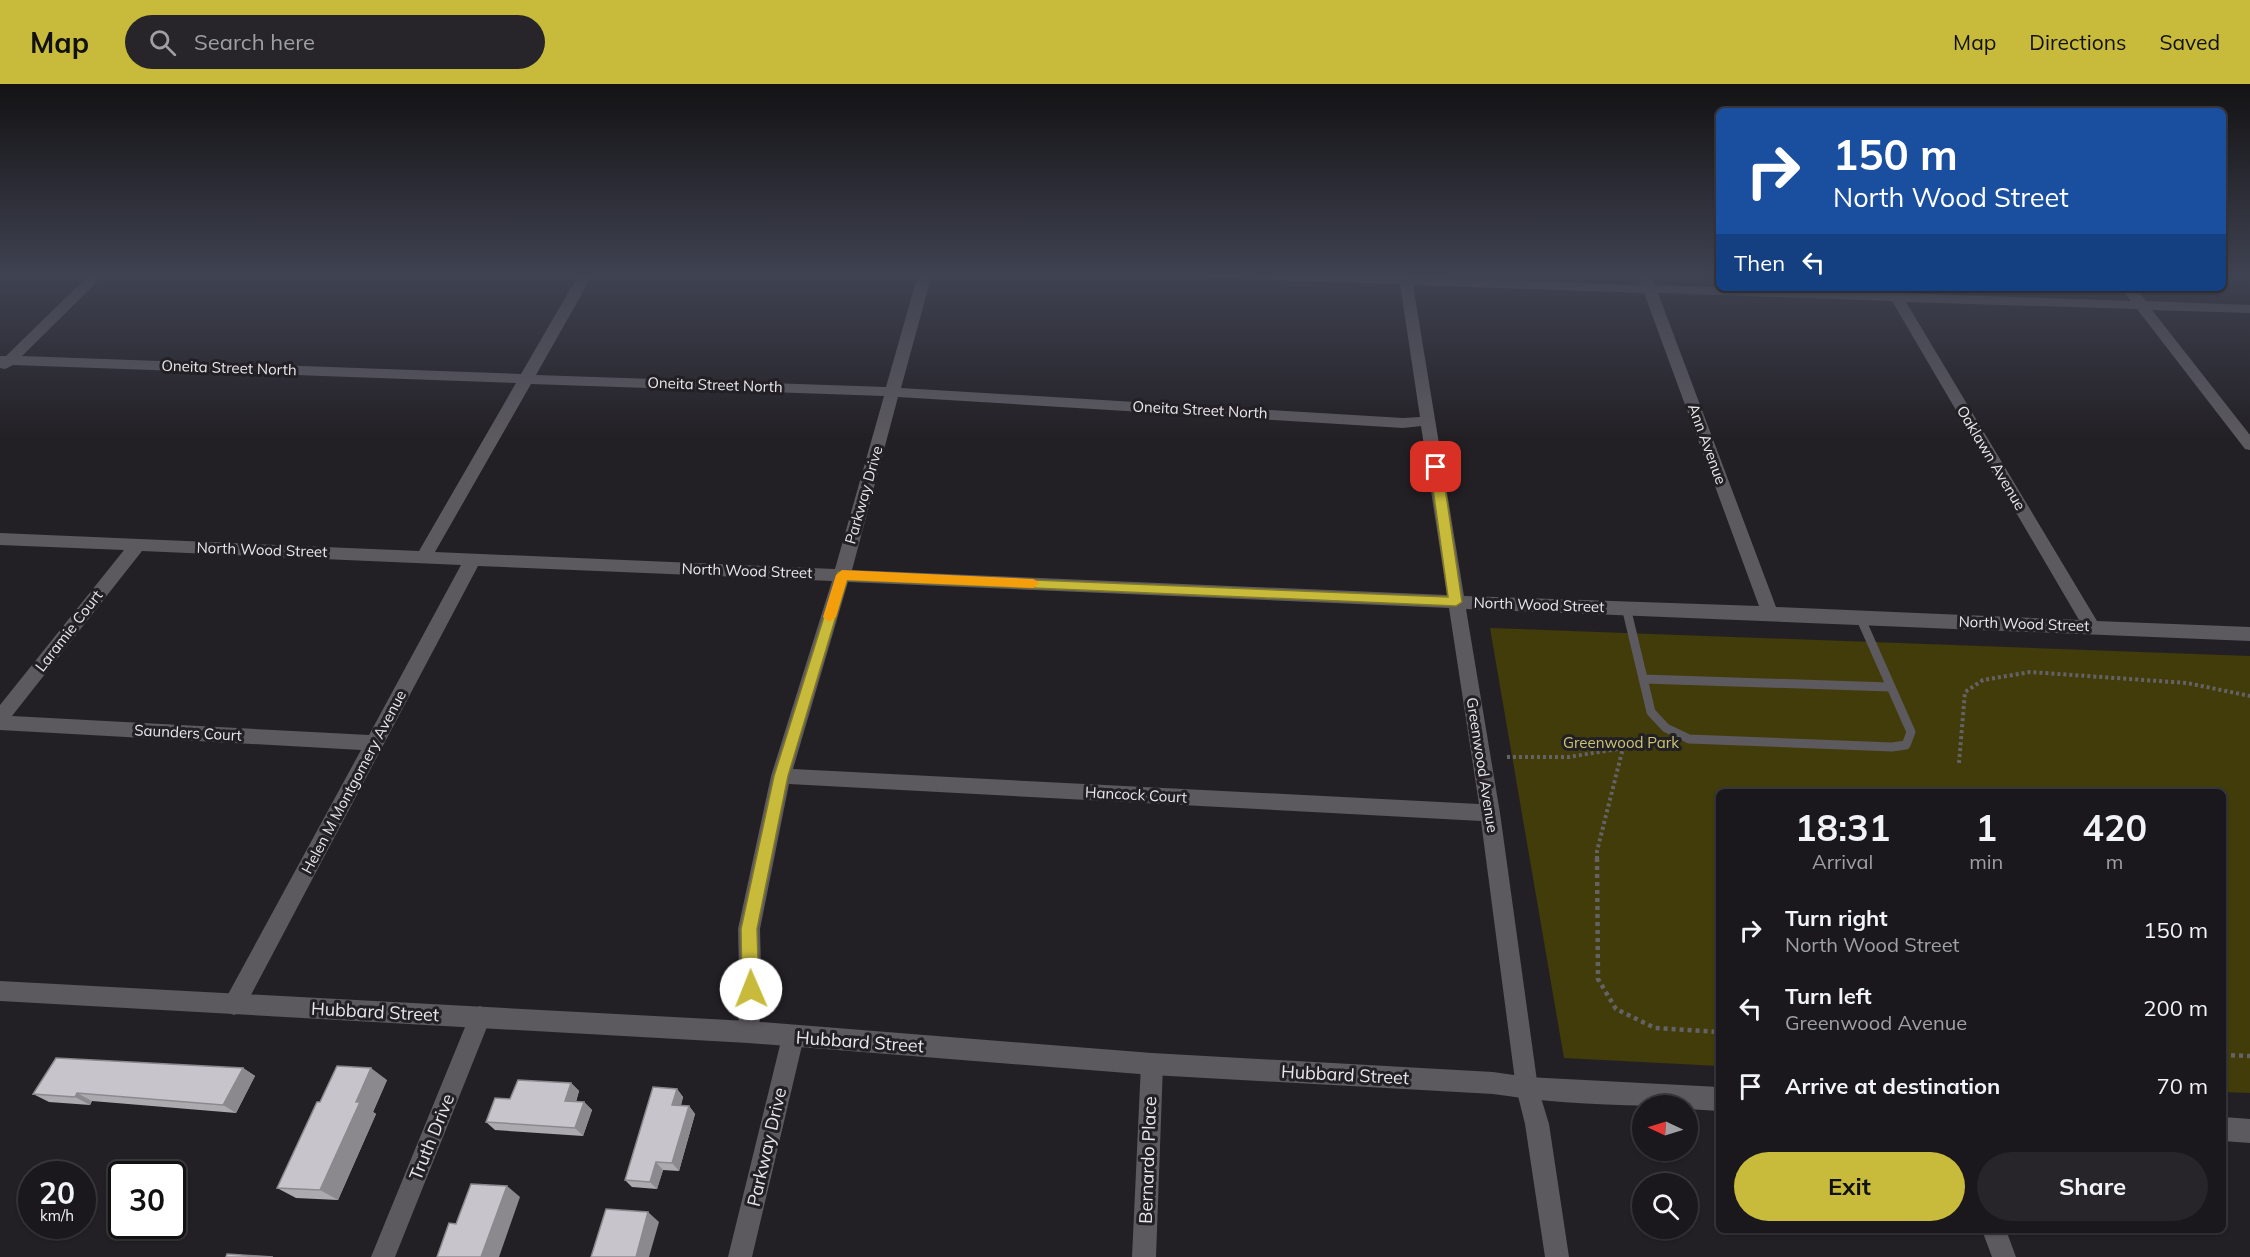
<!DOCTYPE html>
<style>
:root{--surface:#1a181c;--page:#272529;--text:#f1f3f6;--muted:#9fa0a3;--line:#38373b;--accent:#c8bb3b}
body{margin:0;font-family:Mulish,sans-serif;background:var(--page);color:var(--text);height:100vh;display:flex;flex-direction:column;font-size:22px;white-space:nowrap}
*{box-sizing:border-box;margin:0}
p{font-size:20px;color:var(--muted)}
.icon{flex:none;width:33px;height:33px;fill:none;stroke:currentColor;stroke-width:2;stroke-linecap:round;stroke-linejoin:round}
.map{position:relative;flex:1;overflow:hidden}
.details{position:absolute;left:1716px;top:705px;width:510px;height:444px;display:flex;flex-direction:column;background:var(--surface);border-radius:9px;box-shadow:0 2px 4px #0004,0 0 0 2px var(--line)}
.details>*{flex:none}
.top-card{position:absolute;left:1716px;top:24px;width:510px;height:183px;border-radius:9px;box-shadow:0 2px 4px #0004,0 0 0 2px var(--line);background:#1a4fa0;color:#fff;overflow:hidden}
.needle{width:39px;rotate:274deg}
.fabs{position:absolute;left:1632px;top:1011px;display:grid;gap:12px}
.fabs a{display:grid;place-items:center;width:66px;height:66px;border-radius:50%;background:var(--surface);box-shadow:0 2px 4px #0004,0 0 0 2px var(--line);font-size:30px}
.speed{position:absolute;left:18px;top:1077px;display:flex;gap:12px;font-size:30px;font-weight:700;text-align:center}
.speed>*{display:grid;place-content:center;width:78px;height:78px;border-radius:50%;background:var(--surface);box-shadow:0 2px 4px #0004,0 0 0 2px var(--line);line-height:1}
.speed small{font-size:15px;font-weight:400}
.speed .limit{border:3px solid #111;border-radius:9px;background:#fff;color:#111}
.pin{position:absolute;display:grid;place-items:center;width:51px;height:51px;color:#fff;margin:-26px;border-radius:12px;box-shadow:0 3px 9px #0006}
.me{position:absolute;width:66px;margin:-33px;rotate:359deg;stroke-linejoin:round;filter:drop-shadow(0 0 4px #0008)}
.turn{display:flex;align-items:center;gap:21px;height:126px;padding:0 18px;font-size:27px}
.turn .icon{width:78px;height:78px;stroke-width:2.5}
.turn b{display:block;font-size:42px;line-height:51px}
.then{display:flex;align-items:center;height:57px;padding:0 18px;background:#0003;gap:12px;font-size:22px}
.eta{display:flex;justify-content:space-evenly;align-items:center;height:102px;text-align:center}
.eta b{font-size:36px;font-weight:700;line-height:42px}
.button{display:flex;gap:12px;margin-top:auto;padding:12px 18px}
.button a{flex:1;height:69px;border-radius:36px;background:var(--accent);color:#111;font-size:24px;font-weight:700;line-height:69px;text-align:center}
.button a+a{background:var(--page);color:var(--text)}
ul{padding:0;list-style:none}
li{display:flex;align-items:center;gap:18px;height:78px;padding:0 18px}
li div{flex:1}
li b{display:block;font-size:22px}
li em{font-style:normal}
header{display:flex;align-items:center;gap:36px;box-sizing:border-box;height:84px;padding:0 30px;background:var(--accent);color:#111}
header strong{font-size:28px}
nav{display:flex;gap:33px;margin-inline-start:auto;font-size:21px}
.search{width:420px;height:54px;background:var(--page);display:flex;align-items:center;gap:15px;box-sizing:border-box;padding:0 21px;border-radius:33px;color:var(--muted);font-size:22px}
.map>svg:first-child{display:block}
.green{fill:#413c09}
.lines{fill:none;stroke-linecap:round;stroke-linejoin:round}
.path-far1{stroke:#656266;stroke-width:4;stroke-dasharray:3 3;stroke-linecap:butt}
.path{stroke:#656266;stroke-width:4.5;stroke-dasharray:4 4;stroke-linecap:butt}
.lane{stroke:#5c595f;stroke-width:9}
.street{fill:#5c595f;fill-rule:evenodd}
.secondary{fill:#5c595f;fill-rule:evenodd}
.wall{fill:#aca9af}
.shaded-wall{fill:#8c898e}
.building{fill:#c8c4cb;stroke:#8c898e;stroke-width:1.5}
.route{fill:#c8bb3b;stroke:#827a26;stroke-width:1.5}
.slow{fill:#f59e0b}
.labels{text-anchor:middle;stroke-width:6;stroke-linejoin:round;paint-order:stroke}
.street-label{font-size:15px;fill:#e8e6e9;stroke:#232025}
.park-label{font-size:15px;fill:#ccc475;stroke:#232025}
.near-street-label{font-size:18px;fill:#e8e6e9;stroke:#232025}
</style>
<header>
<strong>Map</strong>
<div class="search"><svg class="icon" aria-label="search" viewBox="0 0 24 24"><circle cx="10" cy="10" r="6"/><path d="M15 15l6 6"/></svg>Search here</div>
<nav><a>Map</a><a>Directions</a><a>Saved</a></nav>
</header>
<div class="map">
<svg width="2250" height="1173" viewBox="0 0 2250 1173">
<rect width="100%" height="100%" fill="#232025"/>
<path class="green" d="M1490,544L2250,572V1009L2223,1008V708H1719V982L1564,974Z"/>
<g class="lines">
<path class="path-far1" d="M1507,673H1569L1623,664L1597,767V775
M1959,679L1965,608L1983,596L2030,588L2187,599L2250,612"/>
<path class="path" d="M1597,774L1598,895L1616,925L1655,944L1719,948
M2223,971L2250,972"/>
<path class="lane" d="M1626,523L1651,628L1666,644L1689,655L1892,663L1906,661L1911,648L1860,533
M1643,595L1890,603"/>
<path class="street" d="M90,190H105L22,272L521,290L579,190H593L536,291L886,303L918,190H932L901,304L1403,334L1420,333L1400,200L1208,194L1201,190L1399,192L1398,190H1412V193L1641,201L1637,190H1651L1655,201L1887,209V204H1897L1901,209L2131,217L2121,204H2135L2146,217L2250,221V229L2152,226L2250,351V366L2245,365L2137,225L1906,218L2097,537L2250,543V557L1466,525L1500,729L1538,1004L1549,1040L1569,1173H1545L1525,1040L1516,1004L1481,737L789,700L760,845L762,925L756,956L748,959L740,956L737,948L740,925L738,845L771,692L832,497L478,482L242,928L234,931L226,928L223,921L226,914L361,666L0,646V621L124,466L0,461V449L419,467L516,299L13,281L5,285L0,284V272H6ZM1413,201L1644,209L1759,522L1464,512ZM1658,209L1892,217L2079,536L1776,523ZM531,300L884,312L835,485L435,468ZM898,313L1403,344L1421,342L1447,511L852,486ZM142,467L461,481L369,651L12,632ZM848,498L1449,524L1479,720L793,685Z
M480,922L488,926L491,933L395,1173H371L472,926Z
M793,942L801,945L804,953L752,1173H728L782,953L785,945Z
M1152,969L1160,972L1163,980L1156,1173H1132L1141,980L1144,972Z
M1982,1146H2006L2016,1173H1992Z"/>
<path class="secondary" d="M0,897L748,937L1152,969L1493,988L1527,993L1719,1003V1027L1688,1025V1022C1623,1022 1558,1020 1493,1010L1152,991L748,959L0,917Z
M2223,1033L2250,1035V1059L2223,1057Z"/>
</g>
<path class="wall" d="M243,984L255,992L236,1029L92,1017L90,1021L49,1018L33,1010Z
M387,996L373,1028L376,1030L338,1116L296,1114L277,1104L320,1018Z
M571,999L579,1007L576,1018H584L592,1026L583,1052L495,1046L486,1038L510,1015Z
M677,1005L683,1013L681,1021L689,1022L695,1030L679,1087L663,1086L657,1105L632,1103L625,1096Z"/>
<path class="shaded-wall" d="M243,984L255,992L236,1029L223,1021Z
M371,984L387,996L373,1028L376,1030L338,1116L320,1106L356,1018Z
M571,999L579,1007L573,1025L565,1017Z
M677,1005L683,1013L679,1029L672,1021Z
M77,1009L92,1017L90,1021L75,1013Z
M584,1018L592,1026L583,1052L575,1044Z
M689,1022L695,1030L679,1087L672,1079Z
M656,1078L663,1086L657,1105L650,1098Z
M507,1102L520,1113L499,1173H481Z
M648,1128L659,1138L649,1173H636Z"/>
<path class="building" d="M56,974L243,984L223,1021L77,1009L75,1013L33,1010Z
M337,982L371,984L356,1018H360L320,1106L277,1104L317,1018H320Z
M518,996L571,999L565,1017L584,1018L575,1044L486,1038L495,1014L510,1015Z
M653,1003L677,1005L672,1021L689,1022L672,1079L656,1078L650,1098L625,1096Z
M471,1100L507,1102L481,1173H437L449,1139L456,1140Z
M606,1125L648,1128L636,1173H591Z
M227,1170L273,1173H226Z"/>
<linearGradient id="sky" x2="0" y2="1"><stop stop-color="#131214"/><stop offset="0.54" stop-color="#3f4251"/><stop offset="1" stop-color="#3f4251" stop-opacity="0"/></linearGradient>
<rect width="2250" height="354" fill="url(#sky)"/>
<path class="route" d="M1436,379L1442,383L1462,518L1456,522L847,496L788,692L757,845L759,905L756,911L751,913L745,911L742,905L741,845L774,692L838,488L1448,513L1430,383Z"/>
<path class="slow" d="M842,486L1033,495L1040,499L1033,504L847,496L836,533L829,538L823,533L836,491Z"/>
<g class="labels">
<g class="street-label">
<text transform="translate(229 284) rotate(2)" y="5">Oneita Street North</text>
<text transform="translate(715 301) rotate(2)" y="5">Oneita Street North</text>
<text transform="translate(1200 326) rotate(3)" y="5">Oneita Street North</text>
<text transform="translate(1707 360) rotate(70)" y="5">Ann Avenue</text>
<text transform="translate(1991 374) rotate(59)" y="5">Oaklawn Avenue</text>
<text transform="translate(864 411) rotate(-74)" y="5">Parkway Drive</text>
<text transform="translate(262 466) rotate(2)" y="5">North Wood Street</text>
<text transform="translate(747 487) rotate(2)" y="5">North Wood Street</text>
<text transform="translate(1539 521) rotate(2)" y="5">North Wood Street</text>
<text transform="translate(2024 540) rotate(2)" y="5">North Wood Street</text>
<text transform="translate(69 547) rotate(-52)" y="5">Laramie Court</text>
<text transform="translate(188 649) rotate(3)" y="5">Saunders Court</text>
<text transform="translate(1482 681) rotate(81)" y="5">Greenwood Avenue</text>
<text transform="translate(354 698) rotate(-62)" y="5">Helen M Montgomery Avenue</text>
<text transform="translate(1136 711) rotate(3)" y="5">Hancock Court</text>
</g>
<g class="park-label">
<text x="1621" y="664">Greenwood Park</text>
</g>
<g class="near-street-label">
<text transform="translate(375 928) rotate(3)" y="6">Hubbard Street</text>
<text transform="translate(860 958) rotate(4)" y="6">Hubbard Street</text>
<text transform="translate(1345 991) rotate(3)" y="6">Hubbard Street</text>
<text transform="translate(432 1053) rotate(-68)" y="6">Truth Drive</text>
<text transform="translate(767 1063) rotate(-77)" y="6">Parkway Drive</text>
<text transform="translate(1148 1076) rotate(-88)" y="6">Bernardo Place</text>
</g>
</g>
</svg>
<div class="fabs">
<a><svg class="needle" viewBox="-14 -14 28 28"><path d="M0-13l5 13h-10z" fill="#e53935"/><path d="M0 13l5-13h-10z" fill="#9fa0a3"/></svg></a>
<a><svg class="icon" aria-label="search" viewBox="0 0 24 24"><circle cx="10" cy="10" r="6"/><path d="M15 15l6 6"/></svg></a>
</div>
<div class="speed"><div>20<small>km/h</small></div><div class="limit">30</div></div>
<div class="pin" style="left:1436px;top:383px;background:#d93025"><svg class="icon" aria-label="arrive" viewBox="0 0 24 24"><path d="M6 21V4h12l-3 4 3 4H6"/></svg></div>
<svg class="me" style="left:751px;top:905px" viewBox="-20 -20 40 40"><circle r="19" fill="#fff"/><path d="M0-13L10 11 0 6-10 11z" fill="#c8bb3b"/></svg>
<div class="top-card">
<div class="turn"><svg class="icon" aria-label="right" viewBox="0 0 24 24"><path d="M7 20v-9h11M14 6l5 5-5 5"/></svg><div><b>150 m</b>North Wood Street</div></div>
<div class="then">Then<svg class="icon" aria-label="left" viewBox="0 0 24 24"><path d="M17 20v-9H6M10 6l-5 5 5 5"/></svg></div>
</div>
<section class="details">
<div class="eta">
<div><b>18:31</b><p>Arrival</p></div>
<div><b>1</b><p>min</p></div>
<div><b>420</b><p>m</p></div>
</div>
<ul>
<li><svg class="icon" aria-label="right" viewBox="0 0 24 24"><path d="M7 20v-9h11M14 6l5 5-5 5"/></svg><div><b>Turn right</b><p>North Wood Street</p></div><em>150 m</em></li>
<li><svg class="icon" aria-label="left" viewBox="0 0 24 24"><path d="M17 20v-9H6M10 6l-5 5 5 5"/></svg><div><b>Turn left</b><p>Greenwood Avenue</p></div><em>200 m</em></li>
<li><svg class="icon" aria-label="arrive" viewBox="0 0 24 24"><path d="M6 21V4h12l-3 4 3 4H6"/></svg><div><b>Arrive at destination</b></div><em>70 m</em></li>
</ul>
<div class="button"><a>Exit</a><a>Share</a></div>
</section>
</div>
